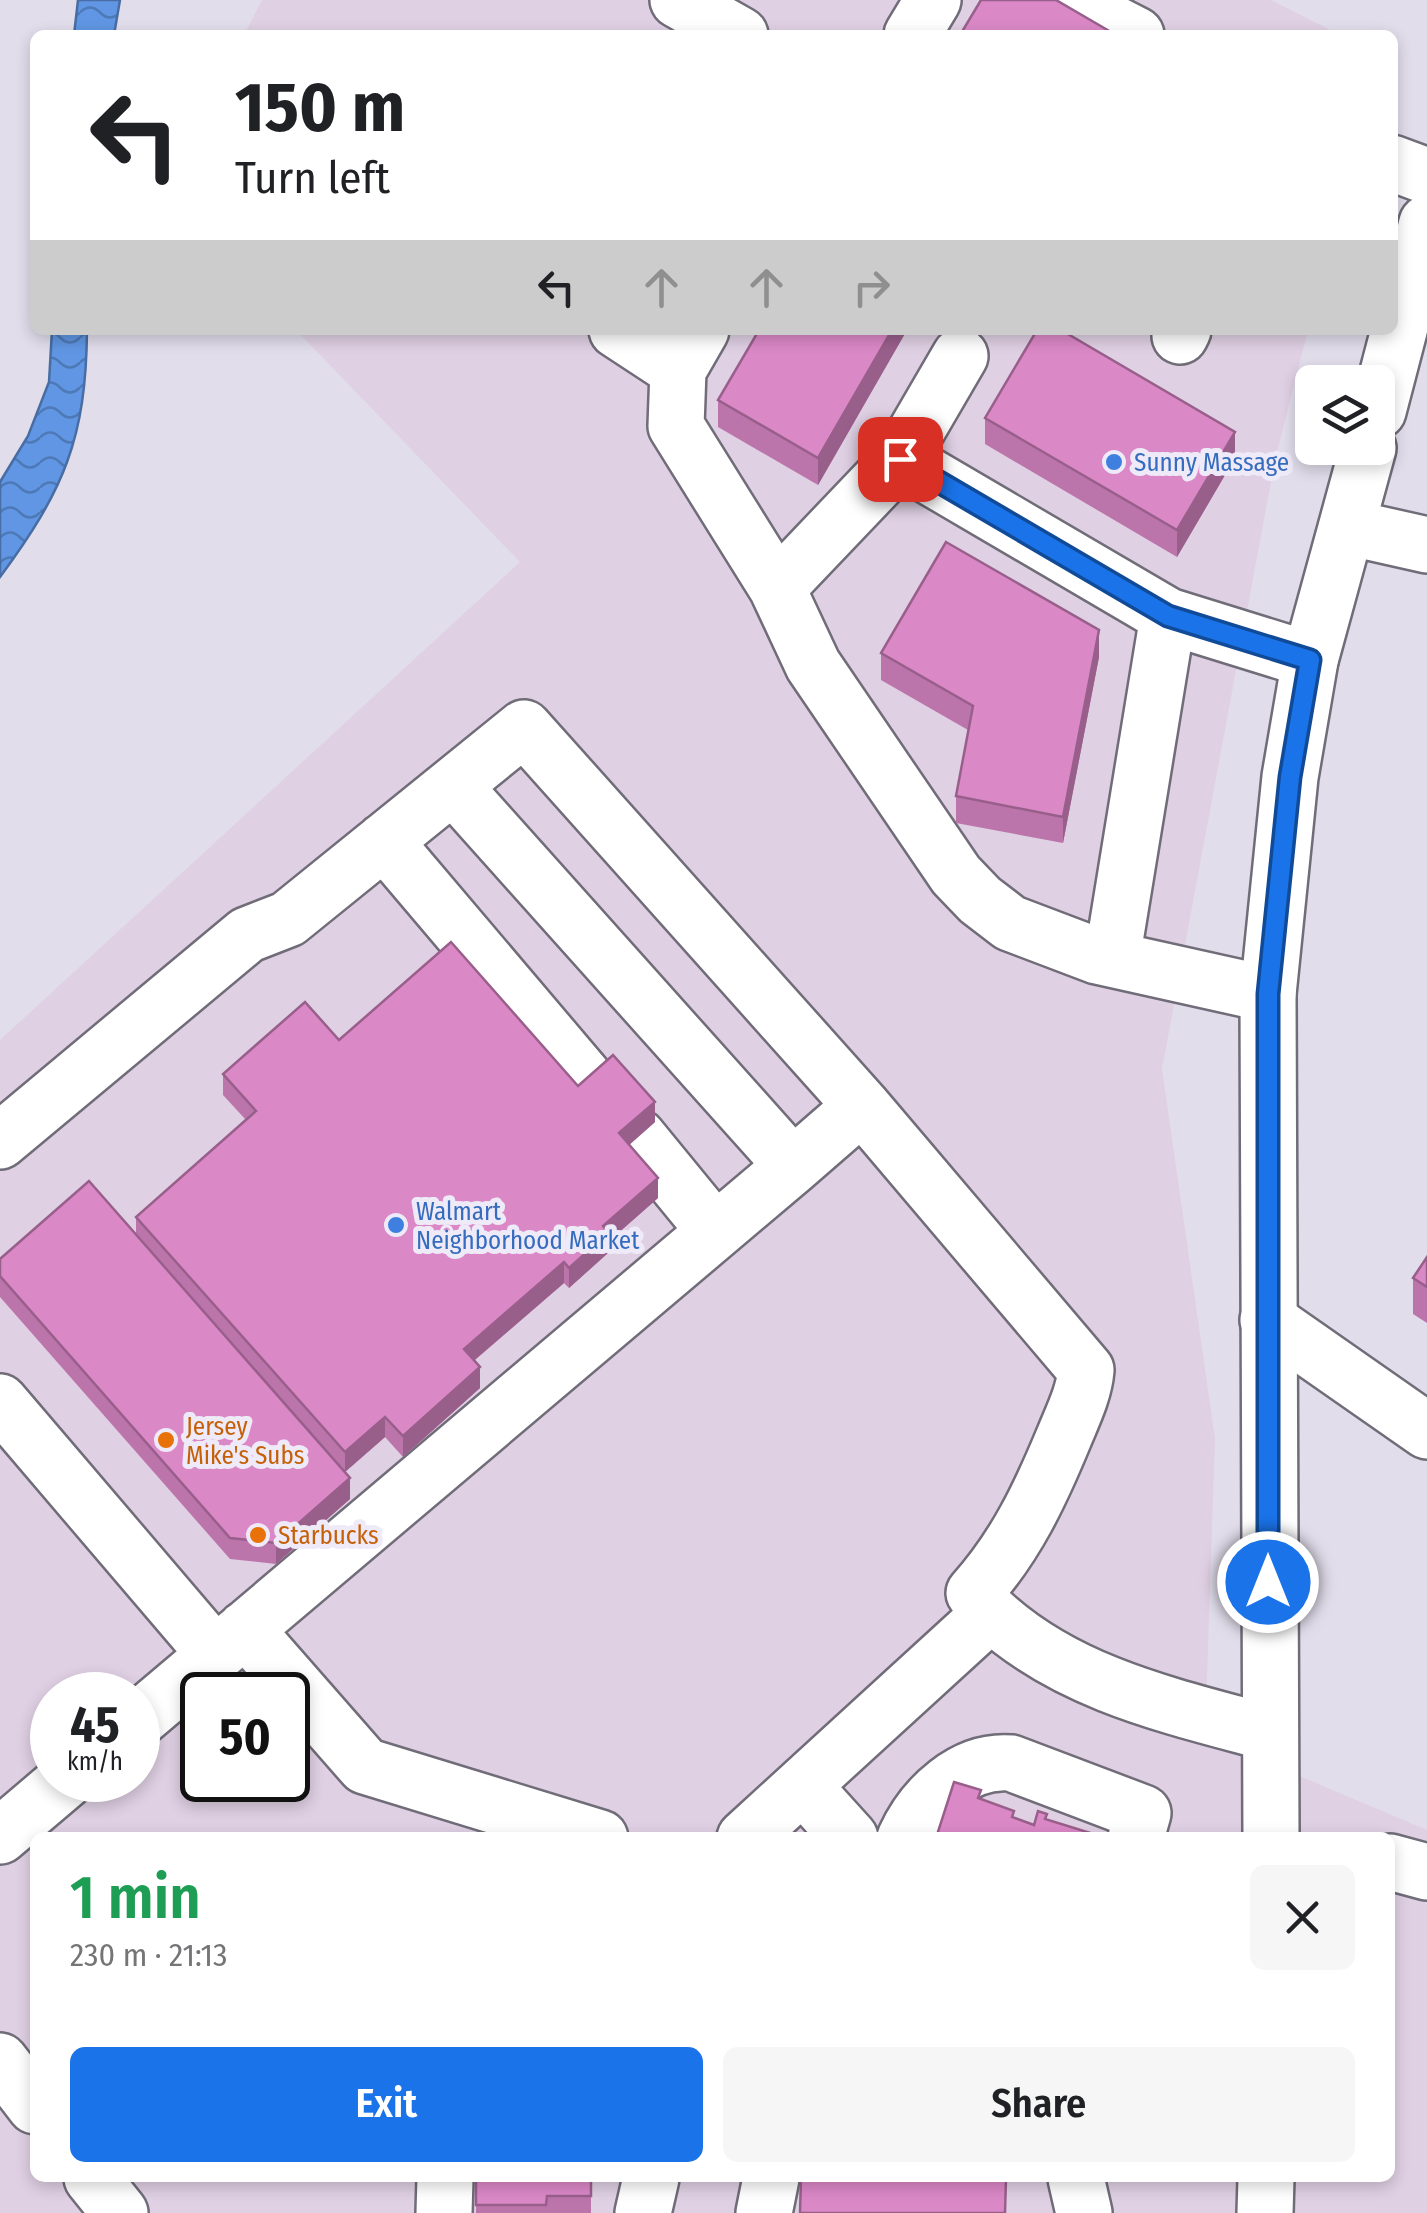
<!DOCTYPE html>
<meta charset="utf-8">
<style>
:root{--surface:#fff;--page:#f6f6f6;--text:#202124;--muted:#757577;--accent:#1a73e8}
body{margin:0;font-family:"Fira Sans Condensed",sans-serif;background:var(--page);color:var(--text);height:100vh;display:flex;flex-direction:column;font-size:38px;white-space:nowrap}
*{box-sizing:border-box;margin:0}
p{font-size:32px;color:var(--muted)}
.icon{flex:none;width:55px;height:55px;fill:none;stroke:currentColor;stroke-width:2;stroke-linecap:round;stroke-linejoin:round}
.map{position:relative;flex:1;overflow:hidden}
.side{position:absolute;left:30px;top:1832px;width:1365px;height:350px;display:flex;flex-direction:column;background:var(--surface);border-radius:15px;box-shadow:0 5px 15px #0003}
.side>*{flex:none}
.top-card{position:absolute;left:30px;top:30px;width:1368px;height:305px;border-radius:15px;box-shadow:0 5px 15px #0003;background:#fff;color:var(--text);overflow:hidden}
.buttons{position:absolute;left:1295px;top:365px;display:grid;gap:20px}
.buttons a{display:grid;place-items:center;width:100px;height:100px;border-radius:15px;background:var(--surface);box-shadow:0 5px 15px #0003;font-size:50px}
.speed{position:absolute;left:30px;top:1672px;display:flex;gap:20px;font-size:50px;font-weight:700;text-align:center}
.speed>*{display:grid;place-content:center;width:130px;height:130px;border-radius:50%;background:var(--surface);box-shadow:0 5px 15px #0003;line-height:1}
.speed small{font-size:25px;font-weight:400}
.speed .limit{border:5px solid #111;border-radius:15px;background:#fff;color:#111}
.pin{position:absolute;display:grid;place-items:center;width:85px;height:85px;color:#fff;margin:-42px;border-radius:20px;box-shadow:0 5px 15px #0006}
.me{position:absolute;width:110px;margin:-55px;rotate:0deg;stroke-linejoin:round;filter:drop-shadow(0 0 8px #0008)}
.turn{display:flex;align-items:center;gap:35px;height:210px;padding:0 40px;font-size:45px}
.turn .icon{width:130px;height:130px;stroke-width:2.5}
.turn b{display:block;font-size:70px;line-height:85px}
.lanes{display:flex;align-items:center;height:95px;padding:0 40px;background:#0003;justify-content:center;gap:50px;direction:ltr}
.lanes .off{opacity:.35}
.round{display:grid;place-items:center;flex:none;width:105px;height:105px;border-radius:15px;background:var(--page)}
.summary{display:flex;align-items:center;justify-content:space-between;height:170px;padding:0 40px}
h1{font-size:60px;font-weight:600;line-height:75px;color:#1e9e55}
.button{display:flex;gap:20px;margin-top:auto;padding:20px 40px}
.button a{flex:1;height:115px;border-radius:15px;background:var(--accent);color:#fff;font-size:40px;font-weight:600;line-height:115px;text-align:center}
.button a+a{background:var(--page);color:var(--text)}
.map>svg:first-child{display:block}
.commercial{fill:#dfd0e3;fill-rule:evenodd}
.water{fill:url(#water-waves);stroke:#476da4;stroke-width:2.5}
.lines{fill:none;stroke-linecap:round;stroke-linejoin:round}
.minor-casing{stroke:#706c78;stroke-width:60}
.major-casing{stroke:#706c78;stroke-width:60}
.minor{stroke:#fff;stroke-width:55}
.major{stroke:#fff;stroke-width:55}
.wall{fill:#bc75ab}
.shaded-wall{fill:#995f8b}
.building{fill:#db88c7;stroke:#995f8b;stroke-width:2.5}
.route-casing{stroke:#114b97;stroke-width:25}
.route{stroke:#1a73e8;stroke-width:18}
.shop-dot{fill:#3f7fe0;stroke:#eeeaf8;stroke-width:4}
.food-dot{fill:#e8710a;stroke:#eeeaf8;stroke-width:4}
.labels{text-anchor:middle;stroke-width:10;stroke-linejoin:round;paint-order:stroke}
.shop-label{font-size:25px;fill:#366cbe;stroke:#eeeaf8;text-anchor:start}
.food-label{font-size:25px;fill:#c56008;stroke:#eeeaf8;text-anchor:start}
</style>
<div class="map">
<svg width="1427" height="2213" viewBox="0 0 1427 2213">
<defs>
<pattern id="water-waves" width="16" height="10" patternUnits="userSpaceOnUse" patternTransform="scale(2.5)"><rect width="16" height="10" fill="#6096e3"/><path d="M0 5q4-4 8 0t8 0" fill="none" stroke="#4e79b7"/></pattern>
</defs>
<rect width="100%" height="100%" fill="#e1ddeb"/>
<path class="commercial" d="M262,0H1271L1340,35H244Z
M296,330H1308L1275,460L1162,1069L1215,1439L1205,1736L1427,1830V2213H0V1040L520,562ZM52,1695H138V1780H52ZM202,1695H288V1780H202ZM35,1838H1390V2178H35Z"/>
<path class="water" d="M78,0H120L114,35H74Z
M52,330H87C86,439 64,490 0,577V482L28,436L49,382Z"/>
<g class="lines">
<g class="minor-casing">
<path id="minor" d="M678,0L740,35
M1068,0L1136,35
M912,35L933,0
M1392,163L1427,176
M617,330L678,370
M701,330L678,370L676,426L777,588L813,665L956,875L980,900L1010,923L1097,956L1268,994
M1180,336L1183,330
M900,459L1168,616L1310,660
M1347,527L1427,545
M777,588L900,459L960,356
M453,786L793,1166L862,1106
M384,841L596,1091
M1112,959L1168,616
M638,1137L715,1231
M0,1141L247,935L288,919L524,728L862,1106L1086,1370C1084,1393 1073,1415 1064,1437C1040,1495 1016,1546 974,1593
M1268,1320L1427,1431
M0,1402L215,1654
M245,1629L365,1766L600,1838
M138,1720L793,1166
M803,1786L850,1838
M0,1836L66,1780
M745,1838L991,1613C1068,1684 1171,1706 1270,1733
M905,1838C924,1797 964,1759 1011,1763L1143,1813L1136,1838
M1390,1862L1427,1872
M1076,2178L1084,2213
M444,2213L445,2178
M643,2213L651,2178
M764,2213L771,2178"/>
</g>
<g class="major-casing">
<path id="major" d="M1378,411L1427,223
M1271,1838L1268,994L1290,777L1310,660L1368,448
M0,2061L35,2106
M92,2178L120,2213
M1265,2213L1266,2178"/>
</g>
<use href="#minor" class="minor"/>
<use href="#major" class="major"/>
</g>
<path class="wall" d="M759,330H907L818,485L718,427V400Z
M985,418L1235,458L1177,557L985,444Z
M881,653L1099,657L1063,843L956,823V796L968,730L881,680Z
M339,1040L578,1086L655,1122L629,1145L658,1198L608,1242V1253L569,1288L564,1283L475,1360L480,1388L403,1457L385,1437L345,1472L350,1499L276,1564L230,1559L0,1297V1259L136,1235V1217L246,1120L223,1095V1074Z
M1427,1257V1323L1413,1314V1278Z
M476,2178H608V2179H591V2213H476Z"/>
<path class="shaded-wall" d="M892,330H907L818,485V458Z
M1235,432V458L1177,557V530Z
M1099,630V657L1063,843V817Z
M655,1102V1122L619,1154V1133Z
M658,1178V1198L608,1242V1253L569,1288V1268L603,1226Z
M564,1262V1283L464,1369V1349Z
M480,1367V1388L403,1457V1436Z
M385,1417V1437L345,1472V1452Z
M350,1478V1499L276,1564V1543Z"/>
<path class="building" d="M981,0H1056L1116,35H960Z
M759,330H892L818,458L718,400Z
M1037,330H1061L1235,432L1177,530L985,418Z
M946,542L1099,630L1063,817L956,796L973,706L881,653Z
M451,942L578,1086L613,1055L655,1102L619,1133L658,1178L603,1226L608,1233L569,1268L564,1262L464,1349L480,1367L403,1436L385,1417L345,1452L136,1217L256,1111L223,1074L305,1002L339,1040Z
M89,1181L350,1478L276,1543L230,1538L0,1276V1259Z
M1427,1257V1287L1413,1278Z
M954,1782L981,1790L978,1798L1014,1811L1012,1817L1034,1825L1038,1811L1047,1814L1045,1819L1103,1837L1104,1834L1111,1838H936Z
M476,2178H591V2196H547L546,2205H476Z
M801,2178H1006L1005,2213H800Z"/>
<g class="lines">
<g class="route-casing">
<path id="route" d="M900,459L1168,616L1310,660L1290,777L1268,994V1582"/>
</g>
<use href="#route" class="route"/>
</g>
<g class="shop-dot">
<circle cx="1114" cy="462" r="10"/>
<circle cx="396" cy="1225" r="10"/>
</g>
<g class="food-dot">
<circle cx="166" cy="1440" r="10"/>
<circle cx="258" cy="1535" r="10"/>
</g>
<g class="labels">
<g class="shop-label">
<text x="1134" y="471">Sunny Massage</text>
<text x="416" y="1220">Walmart<tspan x="416" dy="29">Neighborhood Market</tspan></text>
</g>
<g class="food-label">
<text x="186" y="1435">Jersey<tspan x="186" dy="29">Mike's Subs</tspan></text>
<text x="278" y="1544">Starbucks</text>
</g>
</g>
</svg>
<div class="buttons">
<a><svg class="icon" aria-label="layers" viewBox="0 0 24 24"><path d="M12 4l9 5-9 5-9-5zM3 14l9 5 9-5"/></svg></a>
</div>
<div class="speed"><div>45<small>km/h</small></div><div class="limit">50</div></div>
<div class="pin" style="left:900px;top:459px;background:#d93025"><svg class="icon" aria-label="arrive" viewBox="0 0 24 24"><path d="M6 21V4h12l-3 4 3 4H6"/></svg></div>
<svg class="me" style="left:1268px;top:1582px" viewBox="-20 -20 40 40"><circle r="17" fill="#1a73e8" stroke="#fff" stroke-width="3"/><path d="M0-11L8 9 0 5-8 9z" fill="#fff"/></svg>
<div class="top-card">
<div class="turn"><svg class="icon" aria-label="left" viewBox="0 0 24 24"><path d="M17 20v-9H6M10 6l-5 5 5 5"/></svg><div><b>150 m</b>Turn left</div></div>
<div class="lanes"><svg class="icon" aria-label="left" viewBox="0 0 24 24"><path d="M17 20v-9H6M10 6l-5 5 5 5"/></svg><svg class="icon off" aria-label="ahead" viewBox="0 0 24 24"><path d="M12 20V5M6 11l6-6 6 6"/></svg><svg class="icon off" aria-label="ahead" viewBox="0 0 24 24"><path d="M12 20V5M6 11l6-6 6 6"/></svg><svg class="icon off" aria-label="right" viewBox="0 0 24 24"><path d="M7 20v-9h11M14 6l5 5-5 5"/></svg></div>
</div>
<section class="side">
<div class="summary"><div><h1>1 min</h1><p>230 m · 21:13</p></div><a class="round"><svg class="icon" aria-label="close" viewBox="0 0 24 24"><path d="M6 6l12 12M18 6L6 18"/></svg></a></div>
<div class="button"><a>Exit</a><a>Share</a></div>
</section>
</div>
